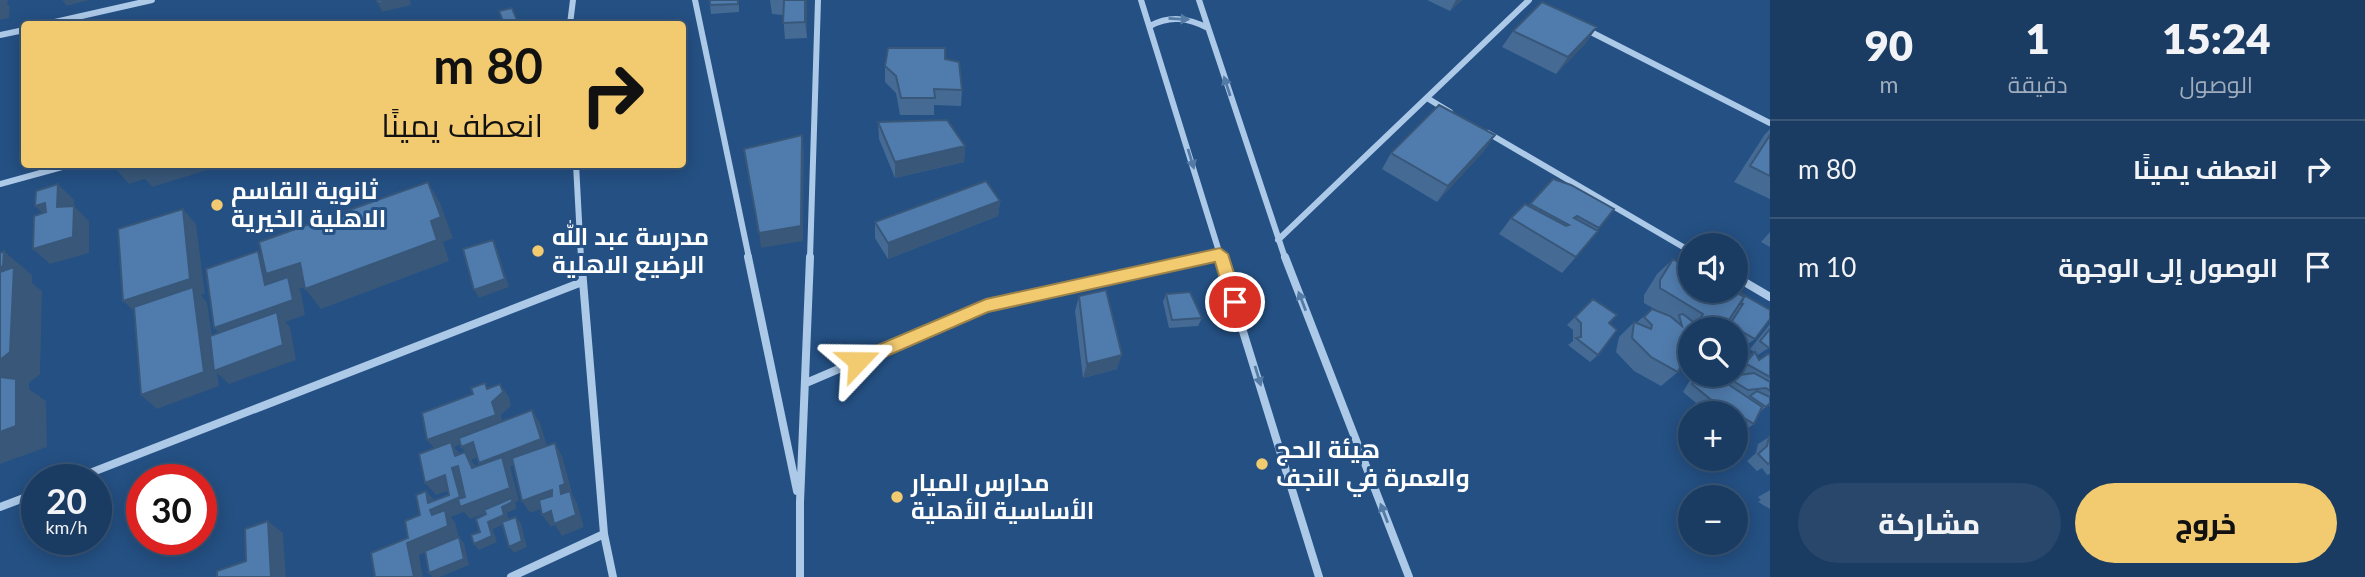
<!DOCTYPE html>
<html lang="ar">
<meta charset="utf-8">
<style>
:root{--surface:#1b3c62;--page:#28476b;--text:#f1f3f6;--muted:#a0adbe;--line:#395677;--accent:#f2ca70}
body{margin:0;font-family:Lato,Cairo,sans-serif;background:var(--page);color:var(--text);direction:rtl;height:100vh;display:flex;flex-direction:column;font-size:26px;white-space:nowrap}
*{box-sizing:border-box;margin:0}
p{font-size:23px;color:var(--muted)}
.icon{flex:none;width:38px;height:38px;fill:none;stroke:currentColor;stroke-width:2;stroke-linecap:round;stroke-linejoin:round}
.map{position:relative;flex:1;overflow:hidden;direction:ltr}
.side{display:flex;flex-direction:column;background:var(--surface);width:595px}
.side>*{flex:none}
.hud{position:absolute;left:21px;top:21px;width:665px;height:147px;border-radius:7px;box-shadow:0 4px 18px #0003,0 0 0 2px var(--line);direction:rtl;background:#f2ca70;color:#111;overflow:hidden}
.buttons{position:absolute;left:1678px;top:233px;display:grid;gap:14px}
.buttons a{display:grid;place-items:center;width:70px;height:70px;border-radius:50%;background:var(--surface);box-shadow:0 4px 18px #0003,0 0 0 2px var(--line);font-size:35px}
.speed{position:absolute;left:21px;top:464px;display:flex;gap:14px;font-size:35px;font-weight:700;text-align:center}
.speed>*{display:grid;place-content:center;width:91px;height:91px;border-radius:50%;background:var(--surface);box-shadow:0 4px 18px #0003,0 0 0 2px var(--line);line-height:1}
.speed small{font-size:18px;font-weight:400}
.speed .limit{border:10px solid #d22;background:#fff;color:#111}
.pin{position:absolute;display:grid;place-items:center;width:60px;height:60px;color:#fff;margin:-30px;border:4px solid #fff;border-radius:50%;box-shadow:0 2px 7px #0007}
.me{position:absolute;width:77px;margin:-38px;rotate:67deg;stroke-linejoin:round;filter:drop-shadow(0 0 5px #0008)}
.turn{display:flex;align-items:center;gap:24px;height:147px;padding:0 28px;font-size:32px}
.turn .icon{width:91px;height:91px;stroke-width:2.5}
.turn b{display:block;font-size:49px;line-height:60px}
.eta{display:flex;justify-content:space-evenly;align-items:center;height:119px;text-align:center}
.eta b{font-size:42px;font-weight:800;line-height:49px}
.cta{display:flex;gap:14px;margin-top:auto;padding:14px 28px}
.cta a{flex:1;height:80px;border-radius:42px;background:var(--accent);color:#111;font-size:28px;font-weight:800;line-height:80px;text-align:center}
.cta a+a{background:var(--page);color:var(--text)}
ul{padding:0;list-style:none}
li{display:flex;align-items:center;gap:21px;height:98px;padding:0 28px;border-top:2px solid var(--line)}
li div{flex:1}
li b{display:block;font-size:26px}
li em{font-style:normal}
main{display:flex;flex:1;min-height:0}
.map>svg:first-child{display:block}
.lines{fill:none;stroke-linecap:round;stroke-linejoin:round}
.street-far1{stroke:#acc9e8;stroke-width:6}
.street{stroke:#acc9e8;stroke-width:8}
.wall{fill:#456b95}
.shaded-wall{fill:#385779}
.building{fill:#507cad;stroke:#385779;stroke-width:2}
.oneway{fill:#547aa6}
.route{fill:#f2ca70;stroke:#9d8349;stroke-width:2}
.poi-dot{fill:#f2ca70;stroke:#245083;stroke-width:2.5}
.labels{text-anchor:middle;stroke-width:6;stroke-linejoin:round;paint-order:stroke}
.poi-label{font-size:24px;font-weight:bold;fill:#fff;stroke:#245083;text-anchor:start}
</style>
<main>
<section class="side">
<div class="eta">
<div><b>15:24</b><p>الوصول</p></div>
<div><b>1</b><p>دقيقة</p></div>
<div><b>90</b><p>m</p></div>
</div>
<ul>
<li><svg class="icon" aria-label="right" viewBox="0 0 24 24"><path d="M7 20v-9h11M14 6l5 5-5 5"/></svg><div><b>انعطف يمينًا</b></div><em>80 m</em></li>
<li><svg class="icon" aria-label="arrive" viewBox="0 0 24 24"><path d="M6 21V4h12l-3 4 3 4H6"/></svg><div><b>الوصول إلى الوجهة</b></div><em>10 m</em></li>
</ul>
<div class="cta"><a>خروج</a><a>مشاركة</a></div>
</section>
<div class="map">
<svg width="1770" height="577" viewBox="0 0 1770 577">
<rect width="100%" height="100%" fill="#245083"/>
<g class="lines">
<path class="street-far1" d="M695,0L749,258
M1141,0L1221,258
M1199,0L1285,258
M46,24L152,0
M570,24L573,0
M1150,26C1170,15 1188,18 1208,28
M1585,29L1770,123
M0,35L24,30
M1427,98L1450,112
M1488,133L1690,251
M576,164L581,258
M0,184L73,164
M1278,240L1529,0
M810,258L818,0
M1200,258L1220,254"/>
<path class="street" d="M581,257L604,534L613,577
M748,257L797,491
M1220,257L1319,577
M1285,257L1409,577
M1736,277L1770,297
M806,383L986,306L1208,257
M72,480L582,282
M0,507L37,493
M511,577L604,534
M800,577V502L810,257"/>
</g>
<path class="wall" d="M739,0V12L711,14L710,5Z
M770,0H807V38L785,39L783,15L772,14Z
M1427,0H1462L1450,11Z
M1597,27L1585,44L1556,74L1502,47L1513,31Z
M945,59L962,90L961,106L934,105V115H900L896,93L885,82V66Z
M878,122L965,146L964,162L895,178L879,139Z
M1770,129V199L1734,182L1765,134Z
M1495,135L1484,151L1437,202L1382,169L1391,153Z
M1553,179L1614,209L1576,257L1562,273L1499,234L1511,218L1529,206Z
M1000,201L998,216L888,259L875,238V222Z
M1770,232V247L1761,242Z
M1673,259L1690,290L1748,298L1755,339L1745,346L1736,342V329H1690L1687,352L1678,372L1661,386L1634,371L1616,352L1619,337L1634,322L1636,323L1652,309L1658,311L1644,303V295L1657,274Z
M1166,294L1202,318L1198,326L1169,328L1163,302Z
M1079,296L1117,369L1083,378L1075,311Z
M1593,299L1609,323L1598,355L1590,362L1568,345L1573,341V330L1567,325Z
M1770,324V347L1758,355L1756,353L1759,360L1770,354V406L1768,405L1761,411L1754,424L1744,431L1736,426V413H1708L1683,392L1693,375H1743L1736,371V370L1745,359L1754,352L1750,349Z
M1769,437L1770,474L1767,475L1762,468L1757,471L1747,461L1756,453L1758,444Z
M1770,490V509L1758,502L1761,500L1758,497Z"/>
<path class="shaded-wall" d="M0,0H8L7,4L10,7L9,18L0,20Z
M62,0H89L67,6Z
M391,0H410L411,5L382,12L378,3Z
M805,0H807V38L805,22Z
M1456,0H1462L1450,11Z
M517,20L518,24H504Z
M1597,27L1585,44L1556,74L1568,57Z
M802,135L804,151L803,241L761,248L759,233Z
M1495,135L1484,151L1437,202L1448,186Z
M965,146L964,162L895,178V162Z
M111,164H227L152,187L145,179L129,184Z
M428,182L440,203L453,238L443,242L449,261L321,309L305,289L431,221Z
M58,184L74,200V206L89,221V253L50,264L33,249L57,207Z
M1000,201L998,216L888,259V243Z
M45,203L52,222L35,206Z
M183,209L196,224L205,294L201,295L207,302L217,370L229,342L214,328L265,285L258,251L271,266L300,263L316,284L299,289L301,292L305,315L285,322L290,327L296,360L229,384L217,373L219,386L157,409L141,395L139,316L123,301Z
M493,240L497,248L509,287L479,298L474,290Z
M4,251L32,275V283L42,291L40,374L29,383V389L46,401L47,447L0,464V267Z
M1122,355L1117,369L1083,378L1087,364Z
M485,383L494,397L500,384L509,397L511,406L501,415L504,428L454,447L461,455L465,469L438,453L427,440L487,389Z
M532,410L540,423L549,452L510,467L511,470L519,501L515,502L516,505V509L507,513L509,522L493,529L497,542L479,550L474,544L488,522L502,507L470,519L464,512L451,517L455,522L459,538L419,555L423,577H414L407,543L432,515L426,491L437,503L460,497L452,468L458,466L488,476L479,463Z
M473,442L483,455L471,460L461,447Z
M555,443L562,456L573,496L577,503L584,527L562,536L555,525L551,527L542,515L561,494Z
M465,452L475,465L482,481L472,468Z
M445,475L455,488L436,495L425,483Z
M552,490L560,502L530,513L522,501Z
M516,517L521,523L527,547L514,553L509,547Z
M268,521L283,533L286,577H271Z
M459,537L464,543L469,565L440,577H433L429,573Z"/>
<path class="building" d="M377,0H391L378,3Z
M710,0H738V4L710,5Z
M784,0H805V22L783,23Z
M1542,2L1597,27L1568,57L1513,31Z
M512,8L517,20L504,24L499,11Z
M888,48H945V59L959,62L962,90L934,89L935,98H901L896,76L885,66Z
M1439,105L1495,135L1448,186L1391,153Z
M947,120L965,146L895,162L878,122Z
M802,135L801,226L759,233L744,149Z
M1770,135V176L1750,166Z
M1553,179L1571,185L1614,209L1599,228L1577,216L1574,218L1598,231L1576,257L1511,218L1525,204L1566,226L1569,225L1530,204Z
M986,181L1000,201L888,243L875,222Z
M428,182L441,217L431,221L437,240L305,289L300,263L266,274L259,242Z
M58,184L57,207L74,206L73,237L33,249L34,216L46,212L45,203L35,206L36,191Z
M183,209L190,279L123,301L118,229Z
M493,240L505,279L474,290L463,249Z
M4,251L3,266L0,267V253Z
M258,251L265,285L288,277L293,300L214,328L206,269Z
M1673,259L1690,270V290H1732L1744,297L1723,329H1707L1698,323L1703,314L1660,288V280Z
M14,267L10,352L0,360V272Z
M193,287L204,372L141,395L134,307Z
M1106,290L1122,355L1087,364L1079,296Z
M1732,290H1735L1770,310V319L1755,339L1734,327L1730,329V324L1743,304L1741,303L1744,297Z
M1190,292L1202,318L1172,320L1166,294Z
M1593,299L1617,315L1609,323L1617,330L1598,355L1576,338L1581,337V323L1575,317Z
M1652,309L1670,316L1682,326L1679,315L1683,314L1702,329H1690V348L1687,352L1678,372L1651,357L1632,338L1634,322L1651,329L1652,325L1644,317Z
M277,312L283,345L214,371L210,336Z
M1770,329V347L1769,348L1760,341Z
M1755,352L1759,360L1768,354L1770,355V377L1745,363Z
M1736,372L1740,375L1754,373L1770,382V391L1766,388L1748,390L1722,374H1736Z
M1698,374H1713L1762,407L1754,424L1723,405L1721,408L1692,384Z
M0,377L16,379V426L0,432Z
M485,383L487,389L500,384L503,392L492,402L496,415L427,440L422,413L473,394L471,388Z
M1757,391L1770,397V403L1766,407L1750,396Z
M532,410L541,439L479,463L473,442L461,447L459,438Z
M1769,437L1770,438V463L1768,464L1758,454L1767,446Z
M451,442L455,456L465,452L472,468L502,457L510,488L460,507L458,499L465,497L458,466L452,468L460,497L430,510L432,515L445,510L448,526L407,543L414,577H375L371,553L408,538L405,521L420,515L416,495L426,491L428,503L449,495L445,475L425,483L419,454Z
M555,443L565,484L560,486L561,494L570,491L576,515L554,524L551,511L542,515L539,500L552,496V490L522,501L512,458Z
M512,498V502L502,507L504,515L488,522L492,536L474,544L471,535L480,532L476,519L486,514L484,510Z
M516,517L522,541L509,547L502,522Z
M268,521L271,577H217V571L246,561L245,529Z
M459,537L464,559L429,573L425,551Z"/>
<defs><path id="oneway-solid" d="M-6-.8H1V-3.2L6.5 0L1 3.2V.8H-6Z" transform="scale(1.75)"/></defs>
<g class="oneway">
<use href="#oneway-solid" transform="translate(1179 19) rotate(3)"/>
<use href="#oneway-solid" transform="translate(1227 86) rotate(-108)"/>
<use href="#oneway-solid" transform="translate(1191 159) rotate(73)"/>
<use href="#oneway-solid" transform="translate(1302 301) rotate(-111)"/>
<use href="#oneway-solid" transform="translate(1258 376) rotate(73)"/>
<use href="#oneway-solid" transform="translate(1384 513) rotate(-111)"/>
</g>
<path class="route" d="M1220,248L1228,254L1243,302L1241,306H1229L1227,302L1215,262L988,312L864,366H852L849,361L852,356L986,299Z"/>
<g class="poi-dot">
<circle cx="217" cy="205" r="7"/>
<circle cx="538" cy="251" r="7"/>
<circle cx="1262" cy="464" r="7"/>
<circle cx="897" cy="497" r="7"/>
</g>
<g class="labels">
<g class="poi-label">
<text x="231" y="199">ثانوية القاسم<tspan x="231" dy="28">الاهلية الخيرية</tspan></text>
<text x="552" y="245">مدرسة عبد الله<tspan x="552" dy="28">الرضيع الاهلية</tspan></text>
<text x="1276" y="458">هيئة الحج<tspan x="1276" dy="28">والعمرة في النجف</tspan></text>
<text x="911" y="491">مدارس الميار<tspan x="911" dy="28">الأساسية الأهلية</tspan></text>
</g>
</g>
</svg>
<div class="buttons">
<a><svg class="icon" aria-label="sound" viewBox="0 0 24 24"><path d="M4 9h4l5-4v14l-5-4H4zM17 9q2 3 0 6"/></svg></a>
<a><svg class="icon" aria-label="search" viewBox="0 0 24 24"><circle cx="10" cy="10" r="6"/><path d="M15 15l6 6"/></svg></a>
<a>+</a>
<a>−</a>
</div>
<div class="speed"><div>20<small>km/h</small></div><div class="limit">30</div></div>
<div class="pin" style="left:1235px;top:302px;background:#d93025"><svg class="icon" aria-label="arrive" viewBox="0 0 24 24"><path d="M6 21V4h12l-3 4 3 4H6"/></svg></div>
<svg class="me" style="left:858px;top:361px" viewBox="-20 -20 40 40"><path d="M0-17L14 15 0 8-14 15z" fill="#f2ca70" stroke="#fff" stroke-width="4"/></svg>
<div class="hud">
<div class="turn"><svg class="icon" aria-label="right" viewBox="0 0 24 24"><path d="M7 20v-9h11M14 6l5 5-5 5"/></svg><div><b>80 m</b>انعطف يمينًا</div></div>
</div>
</div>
</main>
